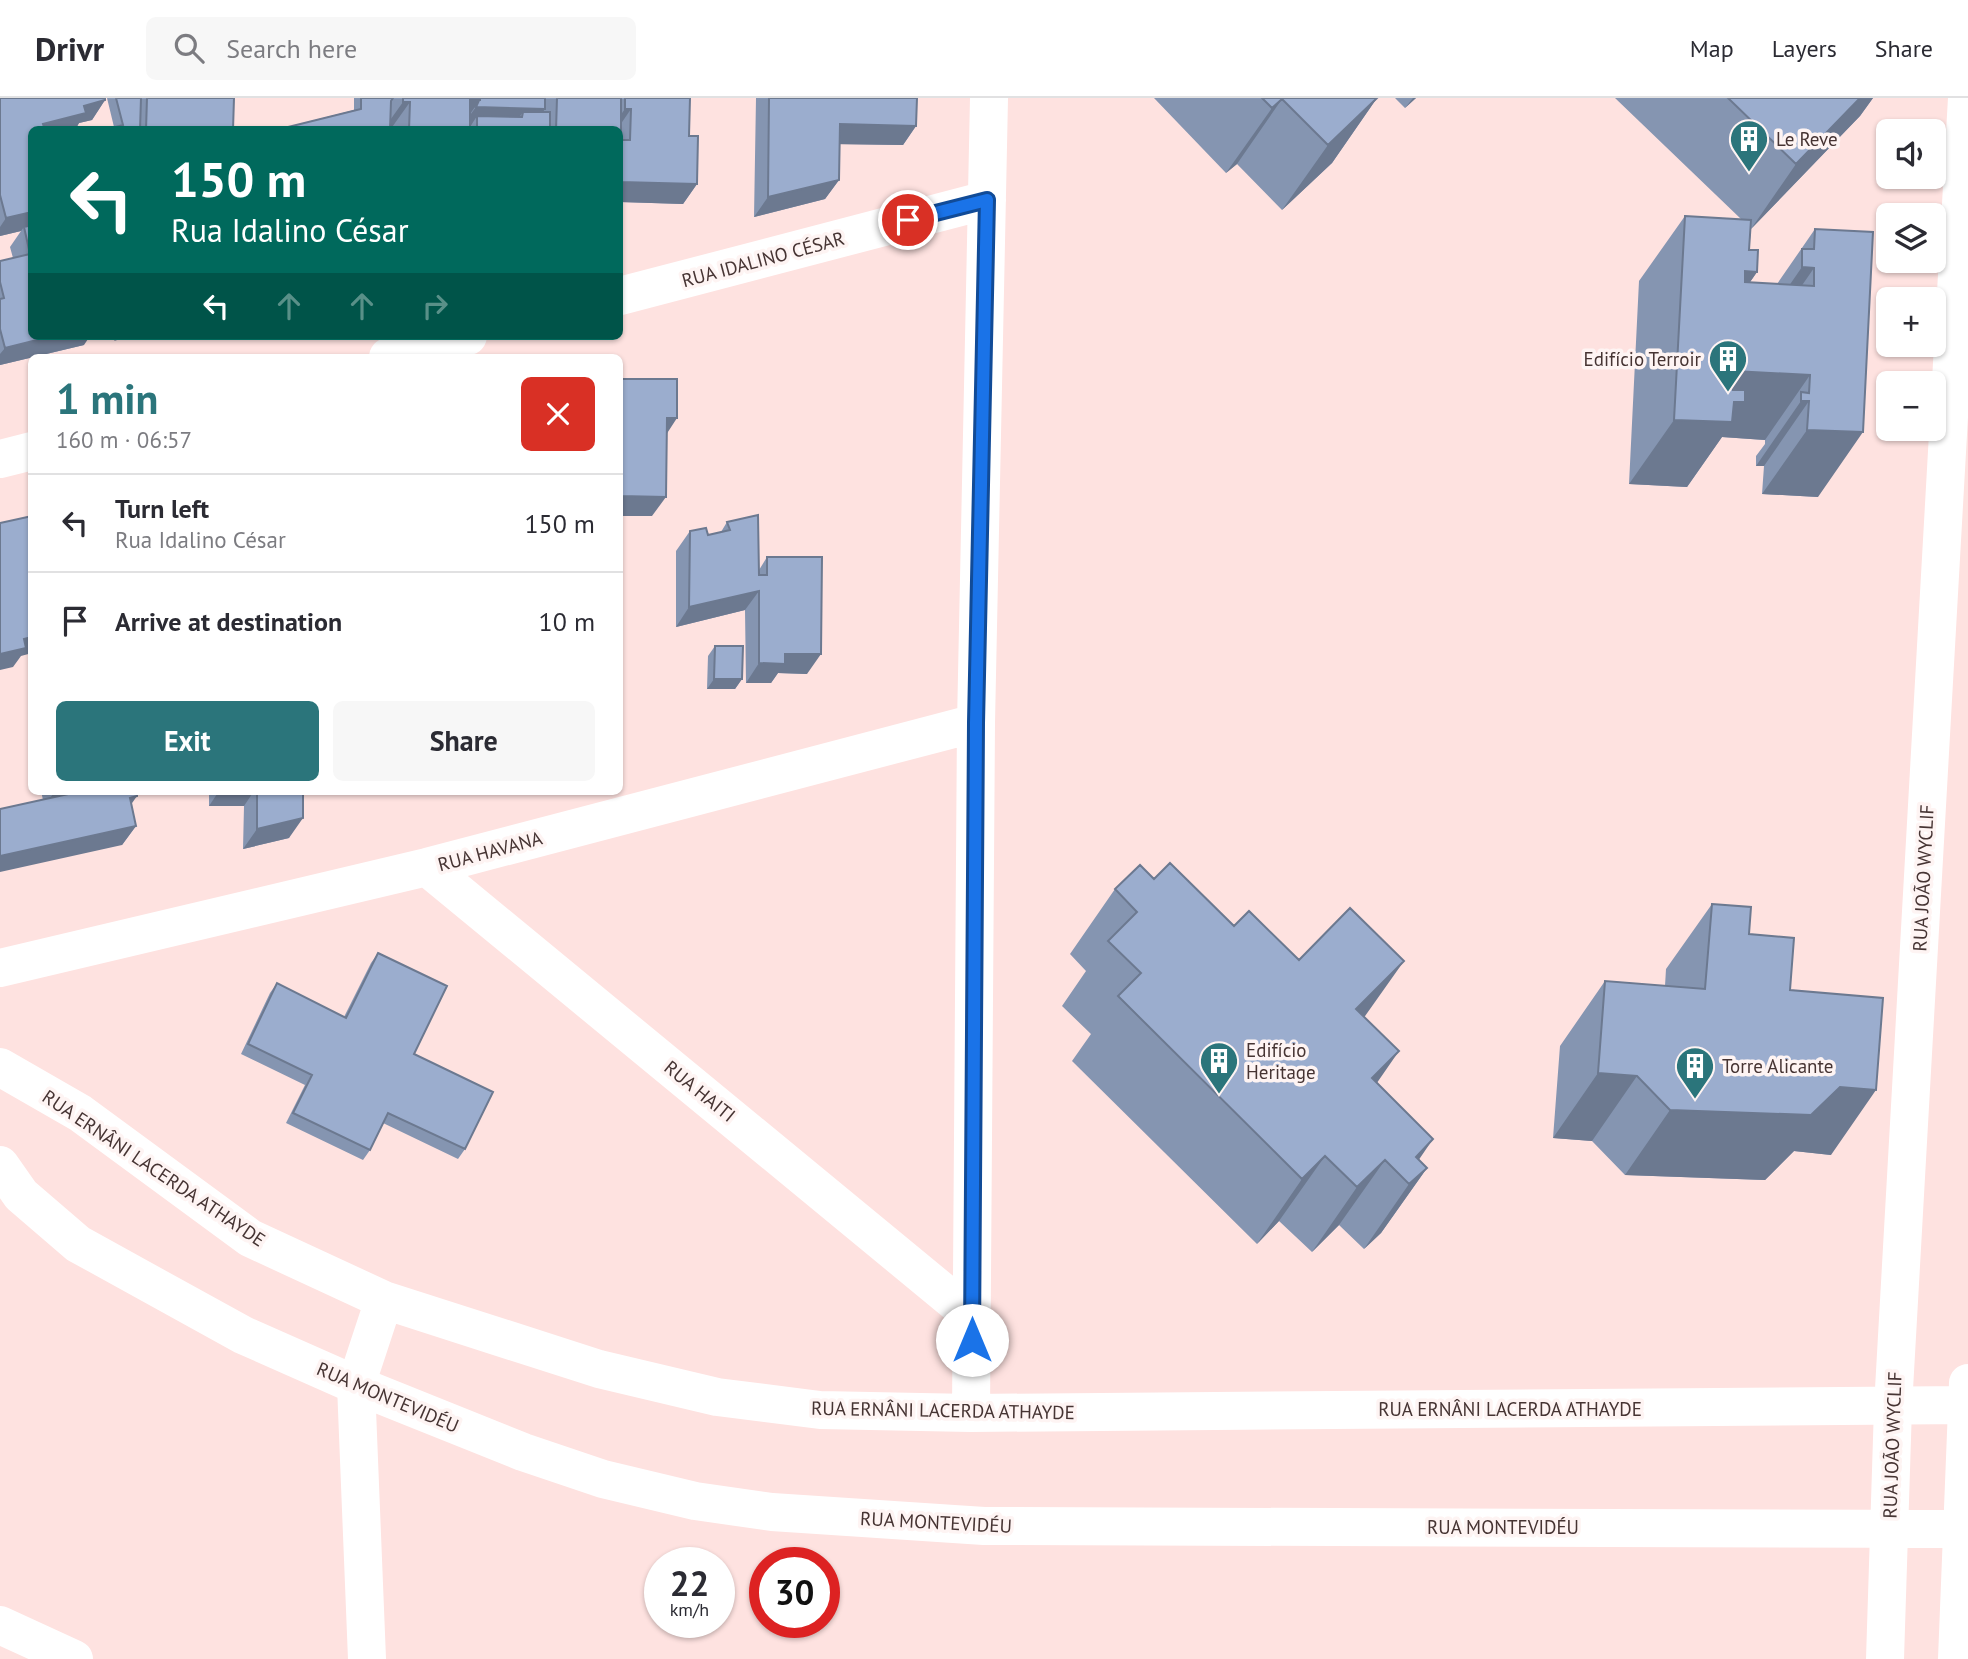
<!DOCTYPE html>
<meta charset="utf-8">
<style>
:root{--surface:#fff;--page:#f7f7f7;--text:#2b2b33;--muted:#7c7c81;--line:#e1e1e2;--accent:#2b757b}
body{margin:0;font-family:"PT Sans",sans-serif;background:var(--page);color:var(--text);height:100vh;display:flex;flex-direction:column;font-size:26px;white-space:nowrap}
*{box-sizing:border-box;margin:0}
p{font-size:23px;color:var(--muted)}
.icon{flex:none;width:38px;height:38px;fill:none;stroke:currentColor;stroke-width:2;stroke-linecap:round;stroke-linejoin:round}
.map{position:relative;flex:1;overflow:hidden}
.side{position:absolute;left:28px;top:256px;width:595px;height:441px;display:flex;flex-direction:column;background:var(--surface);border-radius:10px;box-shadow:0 2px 5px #0004}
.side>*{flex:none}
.top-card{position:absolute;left:28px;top:28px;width:595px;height:214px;border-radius:10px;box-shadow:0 2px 5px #0004;background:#00695c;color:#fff;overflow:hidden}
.tools{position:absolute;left:1876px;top:21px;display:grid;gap:14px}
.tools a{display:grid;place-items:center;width:70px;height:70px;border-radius:10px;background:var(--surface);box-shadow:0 2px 5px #0004;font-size:35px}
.speed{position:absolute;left:644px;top:1449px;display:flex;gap:14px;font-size:35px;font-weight:700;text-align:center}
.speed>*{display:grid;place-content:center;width:91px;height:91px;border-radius:50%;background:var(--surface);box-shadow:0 2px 5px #0004;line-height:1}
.speed small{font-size:18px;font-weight:400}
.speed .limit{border:10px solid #d22;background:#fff;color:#111}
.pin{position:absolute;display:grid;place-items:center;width:60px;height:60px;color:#fff;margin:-30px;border:4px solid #fff;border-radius:50%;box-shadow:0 2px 7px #0007}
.me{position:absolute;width:77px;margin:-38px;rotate:0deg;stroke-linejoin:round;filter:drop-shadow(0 0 5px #0008)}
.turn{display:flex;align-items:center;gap:24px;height:147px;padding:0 28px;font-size:32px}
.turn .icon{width:91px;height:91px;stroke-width:2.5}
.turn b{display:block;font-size:49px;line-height:60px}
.lanes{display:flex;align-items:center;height:66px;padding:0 28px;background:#0003;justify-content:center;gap:35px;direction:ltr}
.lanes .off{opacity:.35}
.round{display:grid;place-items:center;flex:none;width:74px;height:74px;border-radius:10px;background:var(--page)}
.overview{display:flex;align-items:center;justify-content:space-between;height:119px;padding:0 28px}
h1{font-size:42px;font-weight:800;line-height:52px;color:var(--accent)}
.primary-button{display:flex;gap:14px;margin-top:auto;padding:14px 28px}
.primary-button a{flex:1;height:80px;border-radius:10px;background:var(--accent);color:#fff;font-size:28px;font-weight:800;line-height:80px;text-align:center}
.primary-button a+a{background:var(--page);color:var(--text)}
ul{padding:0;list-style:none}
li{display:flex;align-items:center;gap:21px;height:98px;padding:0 28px;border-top:2px solid var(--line)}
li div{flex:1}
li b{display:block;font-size:26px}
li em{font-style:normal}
header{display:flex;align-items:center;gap:42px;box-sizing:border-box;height:98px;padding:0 35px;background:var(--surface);border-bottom:2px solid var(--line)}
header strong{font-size:33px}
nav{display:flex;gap:38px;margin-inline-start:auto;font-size:24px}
.search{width:490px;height:63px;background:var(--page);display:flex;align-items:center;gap:18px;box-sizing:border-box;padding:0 24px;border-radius:10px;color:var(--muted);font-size:26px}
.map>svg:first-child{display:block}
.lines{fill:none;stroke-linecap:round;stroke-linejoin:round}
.minor{stroke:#fff;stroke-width:38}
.wall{fill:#8595b1}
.shaded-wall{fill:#6c7990}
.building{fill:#9badce;stroke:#6c7990;stroke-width:2}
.route-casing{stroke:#114b97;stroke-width:18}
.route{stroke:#1a73e8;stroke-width:12}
.labels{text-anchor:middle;stroke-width:7;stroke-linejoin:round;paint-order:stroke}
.poi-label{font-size:19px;fill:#463433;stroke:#fef4f3;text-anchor:start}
.street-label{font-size:19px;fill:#463433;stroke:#fef4f3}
</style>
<header>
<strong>Drivr</strong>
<div class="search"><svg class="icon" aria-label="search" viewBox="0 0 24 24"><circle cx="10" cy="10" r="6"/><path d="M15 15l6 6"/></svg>Search here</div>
<nav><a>Map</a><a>Layers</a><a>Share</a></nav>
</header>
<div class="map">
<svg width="1968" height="1561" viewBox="0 0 1968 1561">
<rect width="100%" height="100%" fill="#fee2e0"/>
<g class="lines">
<path class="minor" d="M620,198L987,102
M388,259L468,238
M0,361L32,353
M427,769L972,1218
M0,870L427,769L976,625
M0,969L80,1015L250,1140L384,1202L599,1271L717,1299L820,1312L971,1315L1968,1307
M0,1067L21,1097L78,1146L243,1237L356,1287L523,1354L603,1381L695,1403L772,1414L984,1428L1968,1431
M971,1315L976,625L989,0
M0,1527L74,1561
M367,1561L356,1287L384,1202
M1885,1561L1893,1309L1967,0
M1957,1561L1968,1285"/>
</g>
<path class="wall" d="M0,0L105,2L92,22L79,25L75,32L84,247L0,267V163L13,160L10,149L21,133L0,138Z
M107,0H234L233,32H105L114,29Z
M354,0H690L689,38L697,86L683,106L620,104V32H276L354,12Z
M756,0H917L916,28L903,47L840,46L839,82L825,101L754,119Z
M1154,0H1377L1332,65L1282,112L1237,66L1226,75Z
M1395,0H1416L1405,10Z
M1615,0H1873L1860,18L1751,131L1749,152L1757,174L1750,184L1777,186L1815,131L1818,399L1762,396L1764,368H1756V358L1765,346V342L1722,339L1687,389L1629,386L1639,183L1685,118L1741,121Z
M727,424L759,472L767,459L807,576L778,575L771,585H746L745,512L676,529V453L690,433L708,437L721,434Z
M715,548L742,581L735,591H707L708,558Z
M41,693H137L131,706L136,728L122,747L43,702Z
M209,693H303L289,740L243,751L244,708H209Z
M1154,781L1234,828L1299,862L1364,919L1377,985L1419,1062L1427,1070L1381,1135L1364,1151L1339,1127L1312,1154L1279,1123L1257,1146L1072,963L1091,936L1062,908L1086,873L1070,856L1115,791Z
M1712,806L1749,836L1790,892L1831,1057L1794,1053L1765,1082L1625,1077L1592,1043L1553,1040L1560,948L1605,883L1665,888L1666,871Z
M378,855L414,956L465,1051L458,1061L383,1025L370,1052L363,1062L286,1025L305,987L241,956L270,895L277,885L344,919L371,865Z"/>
<path class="shaded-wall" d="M1377,0L1332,65L1282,112L1328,47Z
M1413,0H1416L1405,10Z
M1860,0H1873L1860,18L1751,131L1796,66Z
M1282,1L1237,66L1226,75L1272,10Z
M105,2L92,22L79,25L75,32H39L43,26L84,8Z
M470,2H480L460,30Z
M403,4H410L390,32H383Z
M476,9L545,11L531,31L522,19L523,14L512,30L477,18L470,29L462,28Z
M625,11H631L618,30H611Z
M840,26L916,28L903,47L826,46Z
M839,82L825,101L754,119L768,99Z
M620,84L697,86L683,106L620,104Z
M32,114V130L24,129L21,133L0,138V129L6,120Z
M1802,169L1814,170L1769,235L1757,234Z
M1745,173L1757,174L1712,239Z
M53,238H90L84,247L0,267V256L5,250Z
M118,238H130L114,243Z
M1734,273L1810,277L1765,342L1722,339L1687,389L1629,386L1674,322Z
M1801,303H1809L1764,368H1756Z
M667,320H677L664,340Z
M1807,332L1863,334L1818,399L1762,396Z
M620,398L666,399L652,418H620Z
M759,493L745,512L676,529L689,509Z
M32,539V555L21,558L13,569L0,572V556L24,541Z
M785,556H821L807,576L778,575L771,585H746L759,565Z
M714,581H742L735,591H707Z
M55,693H82L45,708Z
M219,693H254L244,708H209Z
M137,698L123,718L130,700Z
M303,720L289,740L243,751L257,731Z
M136,728L122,747L0,774V758Z
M1404,863L1358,928L1356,911Z
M1399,953L1354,1018L1372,980Z
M1598,975L1637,978L1592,1043L1553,1040Z
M1840,989L1876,992L1831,1057L1794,1053L1765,1082L1625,1077L1670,1012Z
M1433,1041L1405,1082L1416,1059Z
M1325,1058L1279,1123L1257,1146L1302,1081Z
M1385,1062L1339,1127L1312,1154L1357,1089Z
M1427,1070L1381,1135L1364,1151L1409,1086Z"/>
<path class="building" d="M0,0H105V2L84,8L86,15L43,26L45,32H32V114L6,120L0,97Z
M116,0H141L140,32H105L123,27Z
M147,0H234L233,32L164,30V32H146Z
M361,0H393L391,3L390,32H276L361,11Z
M403,0H480V2H470V32H409L410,4H403Z
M480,0H545V11L476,9Z
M557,0H621V40H620V32H556Z
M625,0H690L689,38H698L697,86L620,84L621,42H630L631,11H625Z
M769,0H917L916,28L840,26L839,82L768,99Z
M1262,0H1377L1328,47L1282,1L1272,10Z
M1728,0H1860L1796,66Z
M523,14H550V32H477V18L522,19Z
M1685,118L1751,122L1749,152H1758L1757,174L1745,173V184L1814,188V170L1802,169V151H1814L1815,131L1873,134L1863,334L1807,332L1809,303H1801V294L1809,295L1810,277L1734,273L1733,292H1745V304H1734L1732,324L1674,322Z
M32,127V238H53L5,250L0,231V201L4,200L0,184V163L30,156L24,129Z
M620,281H677V320H667L666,399L620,398Z
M758,417L759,477H767V459H822L821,556H785V566L759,565V493L689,509L690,433L706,430L708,437L730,432L727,424Z
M32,418V539L24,541L26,550L0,556V425Z
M715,548H743L742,581H714Z
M82,693H137V698L130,700L136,728L0,758V711Z
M257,693H303V720L257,731Z
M1170,765L1234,828L1249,813L1299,862L1350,810L1404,863L1356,911L1399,953L1372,980L1433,1041L1416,1059L1427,1070L1409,1086L1385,1062L1357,1089L1325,1058L1302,1081L1118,898L1141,875L1108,843L1137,814L1115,791L1140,767L1154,781Z
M1712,806L1751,809L1749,836L1794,840L1790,892L1883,900L1876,992L1840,989L1811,1017L1670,1012L1637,978L1598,975L1605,883L1705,891Z
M378,855L447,888L414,956L493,994L465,1051L388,1015L370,1052L293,1015L312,977L248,946L277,885L346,920Z"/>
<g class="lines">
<g class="route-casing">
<path id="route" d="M908,122L987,102L976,625L972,1242"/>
</g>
<use href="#route" class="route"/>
</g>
<defs>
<g id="building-pin" transform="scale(2.0125)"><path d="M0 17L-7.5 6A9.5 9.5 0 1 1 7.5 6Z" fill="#2b757b" stroke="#fef4f3"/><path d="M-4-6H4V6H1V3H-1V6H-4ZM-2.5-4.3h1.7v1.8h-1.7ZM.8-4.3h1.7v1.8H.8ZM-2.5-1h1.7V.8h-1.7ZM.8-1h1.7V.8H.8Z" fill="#fff"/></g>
</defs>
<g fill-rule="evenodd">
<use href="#building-pin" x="1749" y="41"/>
<use href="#building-pin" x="1728" y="261"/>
<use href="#building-pin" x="1219" y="963"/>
<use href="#building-pin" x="1695" y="968"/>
</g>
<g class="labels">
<g class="poi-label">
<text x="1776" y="48">Le Reve</text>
<text x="1701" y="268" text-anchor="end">Edifício Terroir</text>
<text x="1246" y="959">Edifício<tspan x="1246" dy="22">Heritage</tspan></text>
<text x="1722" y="975">Torre Alicante</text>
</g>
<g class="street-label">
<text transform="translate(763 161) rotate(-15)" y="7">RUA IDALINO CÉSAR</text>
<text transform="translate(490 753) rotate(-15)" y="7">RUA HAVANA</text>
<text transform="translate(1923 780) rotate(-87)" y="7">RUA JOÃO WYCLIF</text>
<text transform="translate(700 993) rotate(39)" y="7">RUA HAITI</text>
<text transform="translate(154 1070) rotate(34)" y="7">RUA ERNÂNI LACERDA ATHAYDE</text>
<text transform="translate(388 1299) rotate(23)" y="7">RUA MONTEVIDÉU</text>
<text x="1510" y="1318">RUA ERNÂNI LACERDA ATHAYDE</text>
<text transform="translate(943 1312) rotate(1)" y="7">RUA ERNÂNI LACERDA ATHAYDE</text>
<text transform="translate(1892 1347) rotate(-88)" y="7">RUA JOÃO WYCLIF</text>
<text transform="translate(936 1424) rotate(3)" y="7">RUA MONTEVIDÉU</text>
<text x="1503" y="1436">RUA MONTEVIDÉU</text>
</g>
</g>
</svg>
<div class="tools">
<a><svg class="icon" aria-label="sound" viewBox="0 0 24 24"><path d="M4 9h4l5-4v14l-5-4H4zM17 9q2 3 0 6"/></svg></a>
<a><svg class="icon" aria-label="layers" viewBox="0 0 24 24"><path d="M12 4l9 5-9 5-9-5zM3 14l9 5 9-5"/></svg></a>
<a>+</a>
<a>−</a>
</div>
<div class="speed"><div>22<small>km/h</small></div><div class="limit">30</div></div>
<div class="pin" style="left:908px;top:122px;background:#d93025"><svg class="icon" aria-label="arrive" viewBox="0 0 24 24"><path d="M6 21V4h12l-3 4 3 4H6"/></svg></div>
<svg class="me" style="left:972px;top:1242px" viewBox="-20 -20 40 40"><circle r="19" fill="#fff"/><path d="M0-13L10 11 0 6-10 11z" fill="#1a73e8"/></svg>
<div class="top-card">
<div class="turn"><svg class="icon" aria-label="left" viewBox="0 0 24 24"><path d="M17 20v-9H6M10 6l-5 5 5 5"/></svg><div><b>150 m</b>Rua Idalino César</div></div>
<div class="lanes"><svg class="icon" aria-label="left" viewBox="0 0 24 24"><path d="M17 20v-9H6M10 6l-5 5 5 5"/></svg><svg class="icon off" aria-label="ahead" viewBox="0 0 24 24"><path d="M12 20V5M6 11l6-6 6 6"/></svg><svg class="icon off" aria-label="ahead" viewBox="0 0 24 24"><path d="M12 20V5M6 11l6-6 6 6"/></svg><svg class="icon off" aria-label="right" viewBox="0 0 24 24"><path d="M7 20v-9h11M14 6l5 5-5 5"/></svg></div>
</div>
<section class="side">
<div class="overview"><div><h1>1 min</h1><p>160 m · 06:57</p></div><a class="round" style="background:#d93025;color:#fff"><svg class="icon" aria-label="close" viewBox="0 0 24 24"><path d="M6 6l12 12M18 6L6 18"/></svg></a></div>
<ul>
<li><svg class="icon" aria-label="left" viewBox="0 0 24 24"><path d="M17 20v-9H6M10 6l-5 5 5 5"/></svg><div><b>Turn left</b><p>Rua Idalino César</p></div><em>150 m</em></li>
<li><svg class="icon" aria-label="arrive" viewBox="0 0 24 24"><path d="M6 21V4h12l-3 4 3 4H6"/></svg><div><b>Arrive at destination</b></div><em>10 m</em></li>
</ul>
<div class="primary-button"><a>Exit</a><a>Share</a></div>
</section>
</div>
